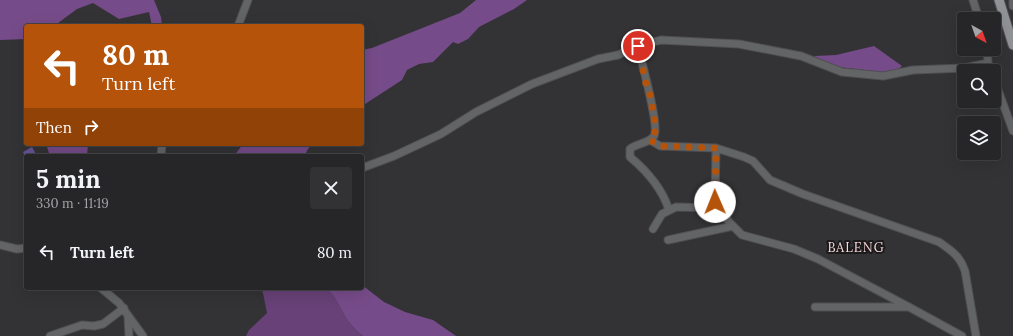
<!DOCTYPE html>
<meta charset="utf-8">
<style>
:root{--surface:#262628;--page:#323234;--text:#f1f3f6;--muted:#a4a5a8;--line:#424345}
body{margin:0;font-family:Lora,serif;background:var(--page);color:var(--text);height:100vh;display:flex;flex-direction:column;font-size:15px;white-space:nowrap}
*{box-sizing:border-box;margin:0}
p{font-size:13px;color:var(--muted)}
.icon{flex:none;width:22px;height:22px;fill:none;stroke:currentColor;stroke-width:2;stroke-linecap:round;stroke-linejoin:round}
.map{position:relative;flex:1;overflow:hidden}
.panel{position:absolute;left:24px;top:154px;width:340px;height:136px;display:flex;flex-direction:column;background:var(--surface);border-radius:4px;box-shadow:0 4px 16px #0002,0 0 0 1px var(--line)}
.panel>*{flex:none}
.guide{position:absolute;left:24px;top:24px;width:340px;height:122px;border-radius:4px;box-shadow:0 4px 16px #0002,0 0 0 1px var(--line);background:#b45309;color:#fff;overflow:hidden}
.needle{width:26px;rotate:140deg}
.controls{position:absolute;left:957px;top:12px;display:grid;gap:8px}
.controls a{display:grid;place-items:center;width:44px;height:44px;border-radius:4px;background:var(--surface);box-shadow:0 4px 16px #0002,0 0 0 1px var(--line);font-size:20px}
.pin{position:absolute;display:grid;place-items:center;width:34px;height:34px;color:#fff;margin:-17px;border:2px solid #fff;border-radius:50%;box-shadow:0 1px 4px #0007}
.me{position:absolute;width:44px;margin:-22px;rotate:359deg;stroke-linejoin:round;filter:drop-shadow(0 0 3px #0008)}
.turn{display:flex;align-items:center;gap:14px;height:84px;padding:0 12px;font-size:18px}
.turn .icon{width:52px;height:52px;stroke-width:2.5}
.turn b{display:block;font-size:28px;line-height:34px}
.then{display:flex;align-items:center;height:38px;padding:0 12px;background:#0003;gap:8px;font-size:15px}
.round{display:grid;place-items:center;flex:none;width:42px;height:42px;border-radius:4px;background:var(--page)}
.overview{display:flex;align-items:center;justify-content:space-between;height:68px;padding:0 12px}
h1{font-size:24px;font-weight:700;line-height:30px}
ul{padding:0;list-style:none}
li{display:flex;align-items:center;gap:12px;height:60px;padding:0 12px}
li div{flex:1}
li b{display:block;font-size:15px}
li em{font-style:normal}
.map>svg:first-child{display:block}
.green{fill:#674177}
.forest{fill:#764b89}
.building{fill:#675397}
.lines{fill:none;stroke-linecap:round;stroke-linejoin:round}
.minor-casing{stroke:#505053;stroke-width:9}
.major-casing{stroke:#505053;stroke-width:11}
.minor{stroke:#636465;stroke-width:7}
.major{stroke:#919396;stroke-width:9}
.route{stroke:#b45309;stroke-width:7;stroke-dasharray:0 12.6}
.labels{text-anchor:middle;stroke-width:4;stroke-linejoin:round;paint-order:stroke}
.quarter-label{font-size:13px;letter-spacing:1px;fill:#fbd7da;stroke:#1b1b1c}
</style>
<div class="map">
<svg width="1013" height="336" viewBox="0 0 1013 336">
<rect width="100%" height="100%" fill="#333336"/>
<path class="green" d="M261,288H325C337,295 340,311 349,322C353,327 358,332 363,336H246L249,330L267,313L263,293Z"/>
<path class="forest" d="M0,0H154L161,17L162,26H152L149,12L119,19L93,3L77,9L54,26H26V39L0,40Z
M476,0H527L514,9L479,27L468,39L458,44L453,42L433,62L419,64L407,70L402,80L362,106V50L372,48L460,13Z
M874,46L902,66L896,71L882,72L829,66L815,61V56L836,55Z
M46,144H88L87,156H50Z
M243,144H311L304,156H234Z
M362,285L384,302L405,312L433,320L456,336H363C358,332 353,327 349,322C340,311 337,295 325,288H362Z"/>
<path class="building" d="M32,147L37,156H25L23,152Z"/>
<g class="lines">
<g class="minor-casing">
<path id="minor" d="M973,0L979,19
M1013,0V6
M238,26L248,0
M638,46C641,61 660,126 654,136C648,144 637,143 630,149V157C648,172 662,188 669,210
M987,49L988,63L991,71
M994,79L1013,131
M650,140L660,146L716,148L744,157L753,161L770,180L803,194L939,242C952,251 960,256 965,271L976,336
M716,148L715,201L729,222L742,235L794,249L818,259L909,307
M161,156L162,144
M362,168L394,156L441,134L476,112L532,84L598,59L618,55L638,46L661,40L739,44L801,56L842,72L883,76L913,70L964,68L988,63
M653,229L662,214L676,207L718,208
M668,240L733,226
M0,245L17,249L26,248
M101,288L119,303L143,336
M815,307H909L962,336
M128,316L129,336
M50,336L82,325L94,326L103,324L124,308"/>
</g>
<g class="major-casing">
<path id="major" d="M999,0L1013,45"/>
</g>
<use href="#minor" class="minor"/>
<use href="#major" class="major"/>
</g>
<g class="lines">
<path class="route" d="M638,46L646,84L650,95L656,129L653,137L650,140L660,146L716,148L715,202"/>
</g>
<g class="labels">
<g class="quarter-label">
<text x="856" y="252">BALENG</text>
</g>
</g>
</svg>
<div class="controls">
<a><svg class="needle" viewBox="-14 -14 28 28"><path d="M0-13l5 13h-10z" fill="#e53935"/><path d="M0 13l5-13h-10z" fill="#a4a5a8"/></svg></a>
<a><svg class="icon" aria-label="search" viewBox="0 0 24 24"><circle cx="10" cy="10" r="6"/><path d="M15 15l6 6"/></svg></a>
<a><svg class="icon" aria-label="layers" viewBox="0 0 24 24"><path d="M12 4l9 5-9 5-9-5zM3 14l9 5 9-5"/></svg></a>
</div>
<div class="pin" style="left:638px;top:46px;background:#d93025"><svg class="icon" aria-label="arrive" viewBox="0 0 24 24"><path d="M6 21V4h12l-3 4 3 4H6"/></svg></div>
<svg class="me" style="left:715px;top:202px" viewBox="-20 -20 40 40"><circle r="19" fill="#fff"/><path d="M0-13L10 11 0 6-10 11z" fill="#b45309"/></svg>
<div class="guide">
<div class="turn"><svg class="icon" aria-label="left" viewBox="0 0 24 24"><path d="M17 20v-9H6M10 6l-5 5 5 5"/></svg><div><b>80 m</b>Turn left</div></div>
<div class="then">Then<svg class="icon" aria-label="right" viewBox="0 0 24 24"><path d="M7 20v-9h11M14 6l5 5-5 5"/></svg></div>
</div>
<section class="panel">
<div class="overview"><div><h1>5 min</h1><p>330 m · 11:19</p></div><a class="round"><svg class="icon" aria-label="close" viewBox="0 0 24 24"><path d="M6 6l12 12M18 6L6 18"/></svg></a></div>
<ul>
<li><svg class="icon" aria-label="left" viewBox="0 0 24 24"><path d="M17 20v-9H6M10 6l-5 5 5 5"/></svg><div><b>Turn left</b></div><em>80 m</em></li>
</ul>
</section>
</div>
